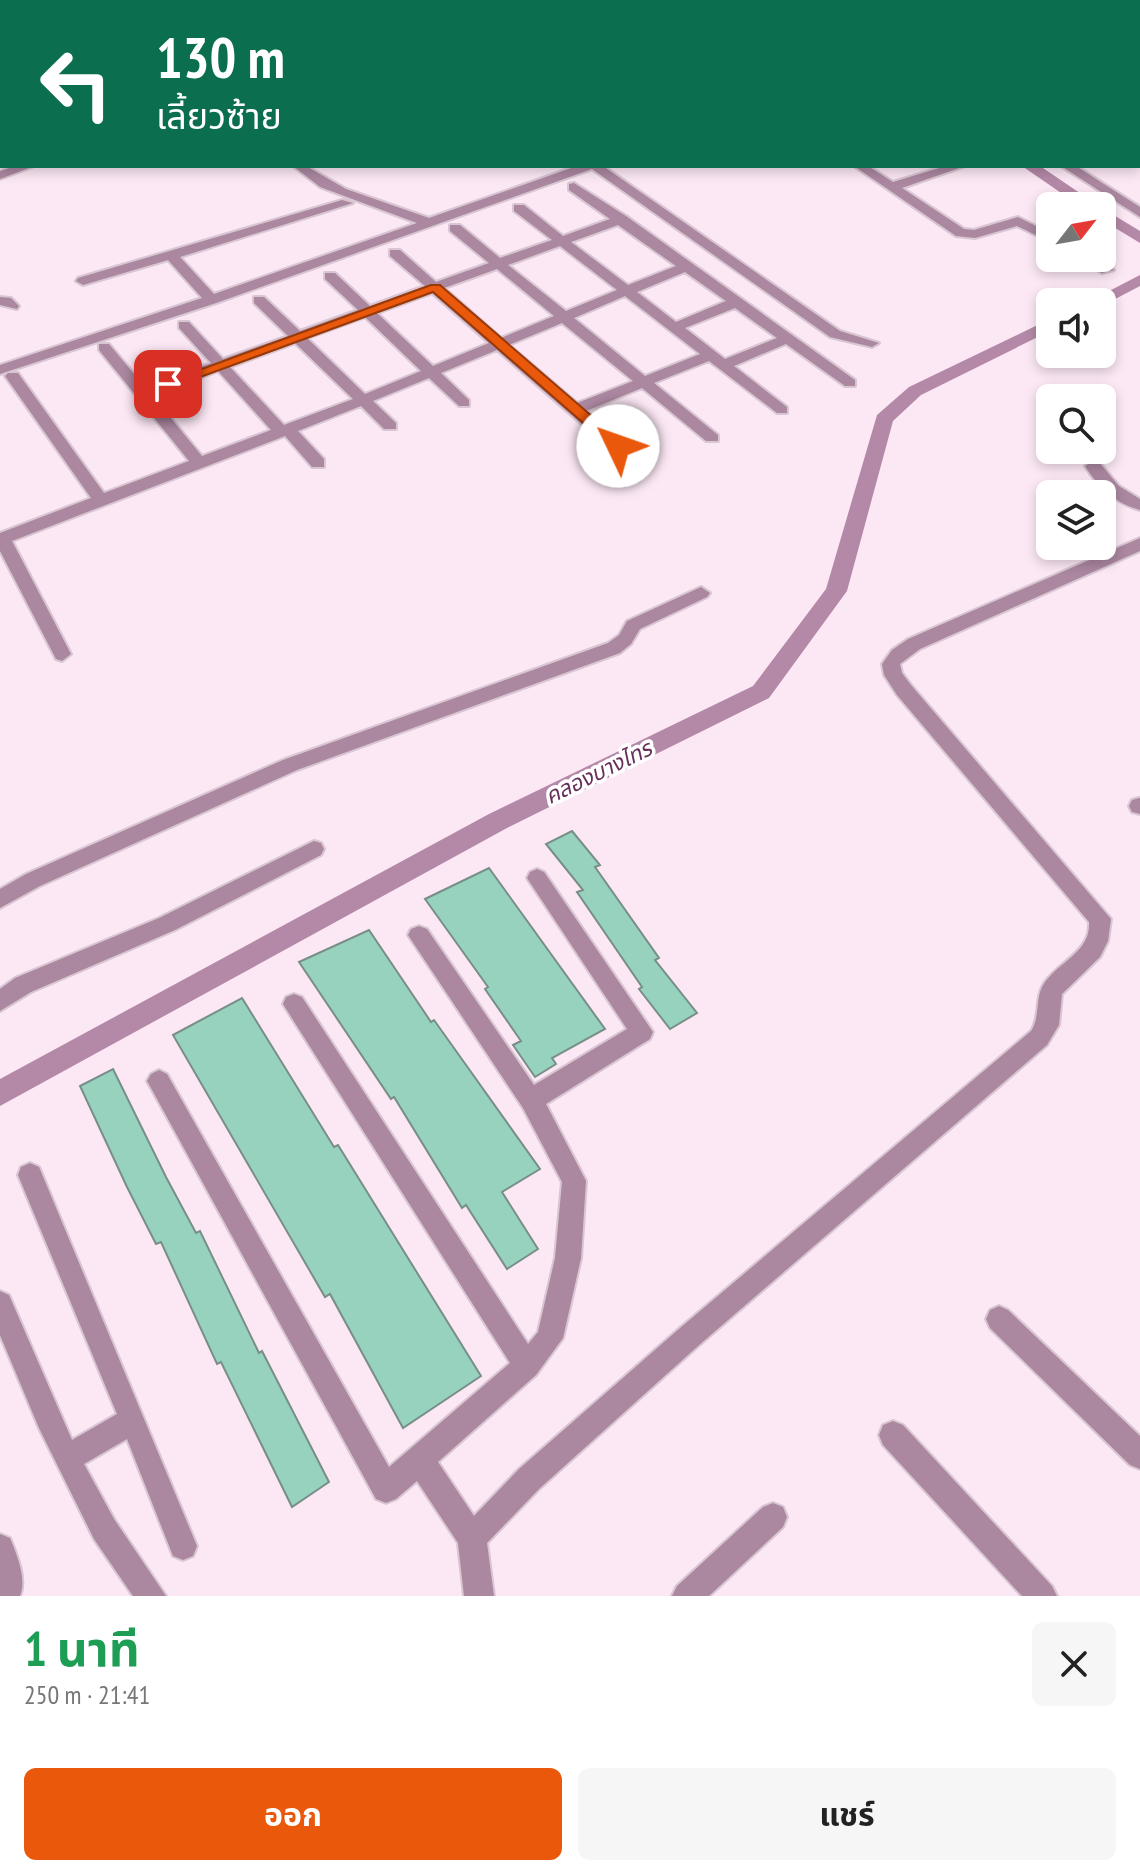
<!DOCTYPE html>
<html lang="th">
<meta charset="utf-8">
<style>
:root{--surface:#fff;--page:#f6f6f6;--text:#222;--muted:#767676;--accent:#ea580c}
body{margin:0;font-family:"PT Sans Narrow","Noto Sans Thai",sans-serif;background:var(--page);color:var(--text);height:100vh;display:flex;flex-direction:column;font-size:30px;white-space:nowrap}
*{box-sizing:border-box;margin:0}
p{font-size:26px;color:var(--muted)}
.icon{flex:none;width:44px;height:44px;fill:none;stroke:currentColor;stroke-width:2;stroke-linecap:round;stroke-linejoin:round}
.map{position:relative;height:1596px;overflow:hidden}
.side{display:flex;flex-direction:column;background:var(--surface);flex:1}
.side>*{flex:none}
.hud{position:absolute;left:0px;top:0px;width:1140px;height:168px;box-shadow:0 4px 12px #0003;background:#0b6e4f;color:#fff;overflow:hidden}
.needle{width:52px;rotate:59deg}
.controls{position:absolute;left:1036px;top:192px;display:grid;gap:16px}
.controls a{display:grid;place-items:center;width:80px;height:80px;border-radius:12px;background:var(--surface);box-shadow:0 4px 12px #0003;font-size:40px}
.pin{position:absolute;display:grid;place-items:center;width:68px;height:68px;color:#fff;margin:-34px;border-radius:16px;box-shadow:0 4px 12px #0006}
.me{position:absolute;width:88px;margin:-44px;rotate:312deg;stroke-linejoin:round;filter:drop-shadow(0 0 6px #0008)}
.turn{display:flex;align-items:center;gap:28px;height:168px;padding:0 24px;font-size:36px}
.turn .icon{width:104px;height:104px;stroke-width:2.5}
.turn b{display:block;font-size:56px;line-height:68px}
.round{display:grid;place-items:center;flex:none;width:84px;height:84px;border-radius:12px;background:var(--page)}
.summary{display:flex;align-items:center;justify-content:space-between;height:136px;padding:0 24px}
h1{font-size:48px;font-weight:700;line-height:60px;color:#1e9e55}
.action{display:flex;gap:16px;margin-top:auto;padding:16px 24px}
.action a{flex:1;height:92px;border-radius:12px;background:var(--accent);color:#fff;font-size:32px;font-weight:700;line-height:92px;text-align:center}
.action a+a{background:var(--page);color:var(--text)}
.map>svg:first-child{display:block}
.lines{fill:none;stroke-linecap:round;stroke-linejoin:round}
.canal{fill:#b489a7;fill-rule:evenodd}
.building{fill:#97d2bf;stroke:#788e87;stroke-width:2}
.minor-casing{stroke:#d8c6d2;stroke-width:4}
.minor{fill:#ab87a0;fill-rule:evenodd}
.route{fill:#ea580c;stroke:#983908;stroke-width:2}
.labels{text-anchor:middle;stroke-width:7;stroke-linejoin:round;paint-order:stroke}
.water-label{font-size:22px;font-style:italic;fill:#673059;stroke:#fff}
</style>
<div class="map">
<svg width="1140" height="1596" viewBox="0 0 1140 1596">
<rect width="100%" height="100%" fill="#fce8f5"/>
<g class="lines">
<path class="canal" d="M731,0H746L747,2H732Z
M1022,166H1040L1099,206H1080Z
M1102,208L1140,231V243L1102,220Z
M1140,275V286L1102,306V302H1088Z
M1050,319V331L921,395L893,421L847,591L769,698L507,828L0,1106V1079L489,814L753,686L826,589L877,415L909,387Z"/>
</g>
<path class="building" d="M572,831L600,865L595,867L659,958L655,960L697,1013L670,1029L639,989L642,987L577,892L583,890L546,844Z
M489,868L605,1029L552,1058L556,1064L535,1077L513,1045L521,1041L485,989L488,987L425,899Z
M369,930L431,1022L434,1020L540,1169L502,1192L538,1249L507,1269L466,1205L462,1208L394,1097L391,1099L299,962Z
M242,998L334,1147L338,1145L481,1376L403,1428L330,1294L325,1297L173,1035Z
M113,1069L166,1177L196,1233L200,1231L259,1353L262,1351L329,1482L292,1507L221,1362L217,1364L161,1242L156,1244L127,1187L80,1086Z"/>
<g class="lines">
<g class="minor-casing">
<path id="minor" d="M82,0H94L95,2H83Z
M236,0H249L250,2H237Z
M355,0H367L368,2H356Z
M619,0H631L632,2H620Z
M759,0H772L773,2H760Z
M1012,0H1024L1025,2H1013Z
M1138,74H1140V81H1138Z
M15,166H34L0,179V171Z
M293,166H306L346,189L429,218L577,166H603L840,331L879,343L872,347L830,337L592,169L216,303L0,374V365L202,298L168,260L83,285L76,281L78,278L342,200L353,203L180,257L214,294L417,223L320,187Z
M854,166H868L893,182L946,166H965L902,188L964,229L974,230L1018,217L1050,233V242L1017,226L975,238L956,236Z
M1061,166H1076L1140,207V217Z
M574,183L626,216L855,380V386H845L786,344L734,366L787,407V413H777L709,361L654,383L718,435V441H706L642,388L586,411L645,461V469H633L497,350L441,373L469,400V406H459L429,378L373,401L396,423V429H384L361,406L298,431L324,459V467H312L285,436L12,541L71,654L62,661L56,659L0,551V533L91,498L5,376L8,373H18L104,493L189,461L99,350V344H109L145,387L211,363L179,328V322H189L223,359L288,336L254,303V297H264L300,331L358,310L325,279V273H335L370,306L425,286L390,256V250H400L436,282L489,263L450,231V225H460L500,258L552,240L514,211V205H524L563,236L610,219L569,190V184ZM618,225L676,266L628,285L571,242ZM560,246L617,290L566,311L508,265ZM497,269L554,316L501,338L444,288ZM685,272L726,301L676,322L637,292ZM432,293L489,343L433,366L377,313ZM625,296L700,354L645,376L574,318ZM735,308L777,338L725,359L685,328ZM365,317L421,371L365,394L307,338ZM562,323L633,381L577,403L509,345ZM295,343L353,399L284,425L230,367ZM218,371L271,430L202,456L152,395Z
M1079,258H1096L1114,270L1102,273Z
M0,297L11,298L19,306L17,309L0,305Z
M1093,461L1099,462L1119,486L1140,499V510C1115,503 1098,487 1085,466Z
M1140,538V551L920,649L900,664L902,673L911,685L1111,919L1108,941L1100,957L1062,994L1059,1025L1047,1045L698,1346L539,1489L487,1543L494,1596H464L458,1543L417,1481L396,1499L386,1503L376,1499L151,1088L147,1081L151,1074L159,1070L167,1074L389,1467L510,1363L283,1004L286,997L294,994L302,997L528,1344L538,1332L555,1258L562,1182L523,1108L408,935L411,929L419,926L427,929L534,1085L627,1029L527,878L530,872L537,869L544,872L653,1032L650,1039L546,1104L586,1181L581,1258L563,1338L536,1375L438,1462L474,1516L519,1469L680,1328L1031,1031C1041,1016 1034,997 1045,982C1060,961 1091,951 1089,922L897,695L884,675L882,664L892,650L908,639Z
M701,587L710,593L707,597L640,629L631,644L620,653L297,770L40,886L0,908V889L26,874L283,760L608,643L619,635L627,621Z
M1139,798H1140V814L1132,812L1129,806L1132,800Z
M314,841L321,843L324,849L321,855L175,930L31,992L0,1011V989L15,978L159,918Z
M30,1163L39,1167L197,1546L193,1556L183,1560L173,1556L127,1439L84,1464L114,1519L166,1596H133L94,1539L39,1428L0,1335V1291L9,1295L72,1440L117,1414L18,1175L21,1167Z
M999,1306L1008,1310L1140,1436V1469L1130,1465L990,1328L986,1319L990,1310Z
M893,1421L903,1425L1052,1586L1057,1596H1022L883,1445L879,1435L883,1425Z
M773,1503L783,1507L787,1517L783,1527L709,1596H672L677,1586L763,1507Z
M0,1534L10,1538C17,1555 27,1579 20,1596H0Z"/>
</g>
<use href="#minor" class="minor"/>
</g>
<path class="route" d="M431,285H440L623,443V449H613L433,292L173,387L161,384Z"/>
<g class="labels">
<g class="water-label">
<text transform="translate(598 772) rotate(-26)" y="8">คลองบางไทร</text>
</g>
</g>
</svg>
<div class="controls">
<a><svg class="needle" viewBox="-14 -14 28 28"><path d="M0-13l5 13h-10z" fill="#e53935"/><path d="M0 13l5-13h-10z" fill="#767676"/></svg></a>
<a><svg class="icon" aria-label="sound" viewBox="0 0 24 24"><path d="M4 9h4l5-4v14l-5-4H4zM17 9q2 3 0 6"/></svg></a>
<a><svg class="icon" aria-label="search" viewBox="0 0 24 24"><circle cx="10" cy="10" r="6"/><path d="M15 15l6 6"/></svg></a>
<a><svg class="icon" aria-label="layers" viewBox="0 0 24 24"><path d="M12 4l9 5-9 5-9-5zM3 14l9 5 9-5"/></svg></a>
</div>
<div class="pin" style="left:168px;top:384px;background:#d93025"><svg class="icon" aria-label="arrive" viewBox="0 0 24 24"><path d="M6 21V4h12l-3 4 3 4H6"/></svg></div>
<svg class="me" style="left:618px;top:446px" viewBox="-20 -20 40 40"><circle r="19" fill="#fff"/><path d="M0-13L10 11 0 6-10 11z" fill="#ea580c"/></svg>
<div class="hud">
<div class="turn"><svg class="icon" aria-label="left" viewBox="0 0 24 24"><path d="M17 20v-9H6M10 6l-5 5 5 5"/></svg><div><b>130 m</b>เลี้ยวซ้าย</div></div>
</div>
</div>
<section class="side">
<div class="summary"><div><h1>1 นาที</h1><p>250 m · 21:41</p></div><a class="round"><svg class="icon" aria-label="close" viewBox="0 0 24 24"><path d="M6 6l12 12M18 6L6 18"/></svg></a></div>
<div class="action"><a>ออก</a><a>แชร์</a></div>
</section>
